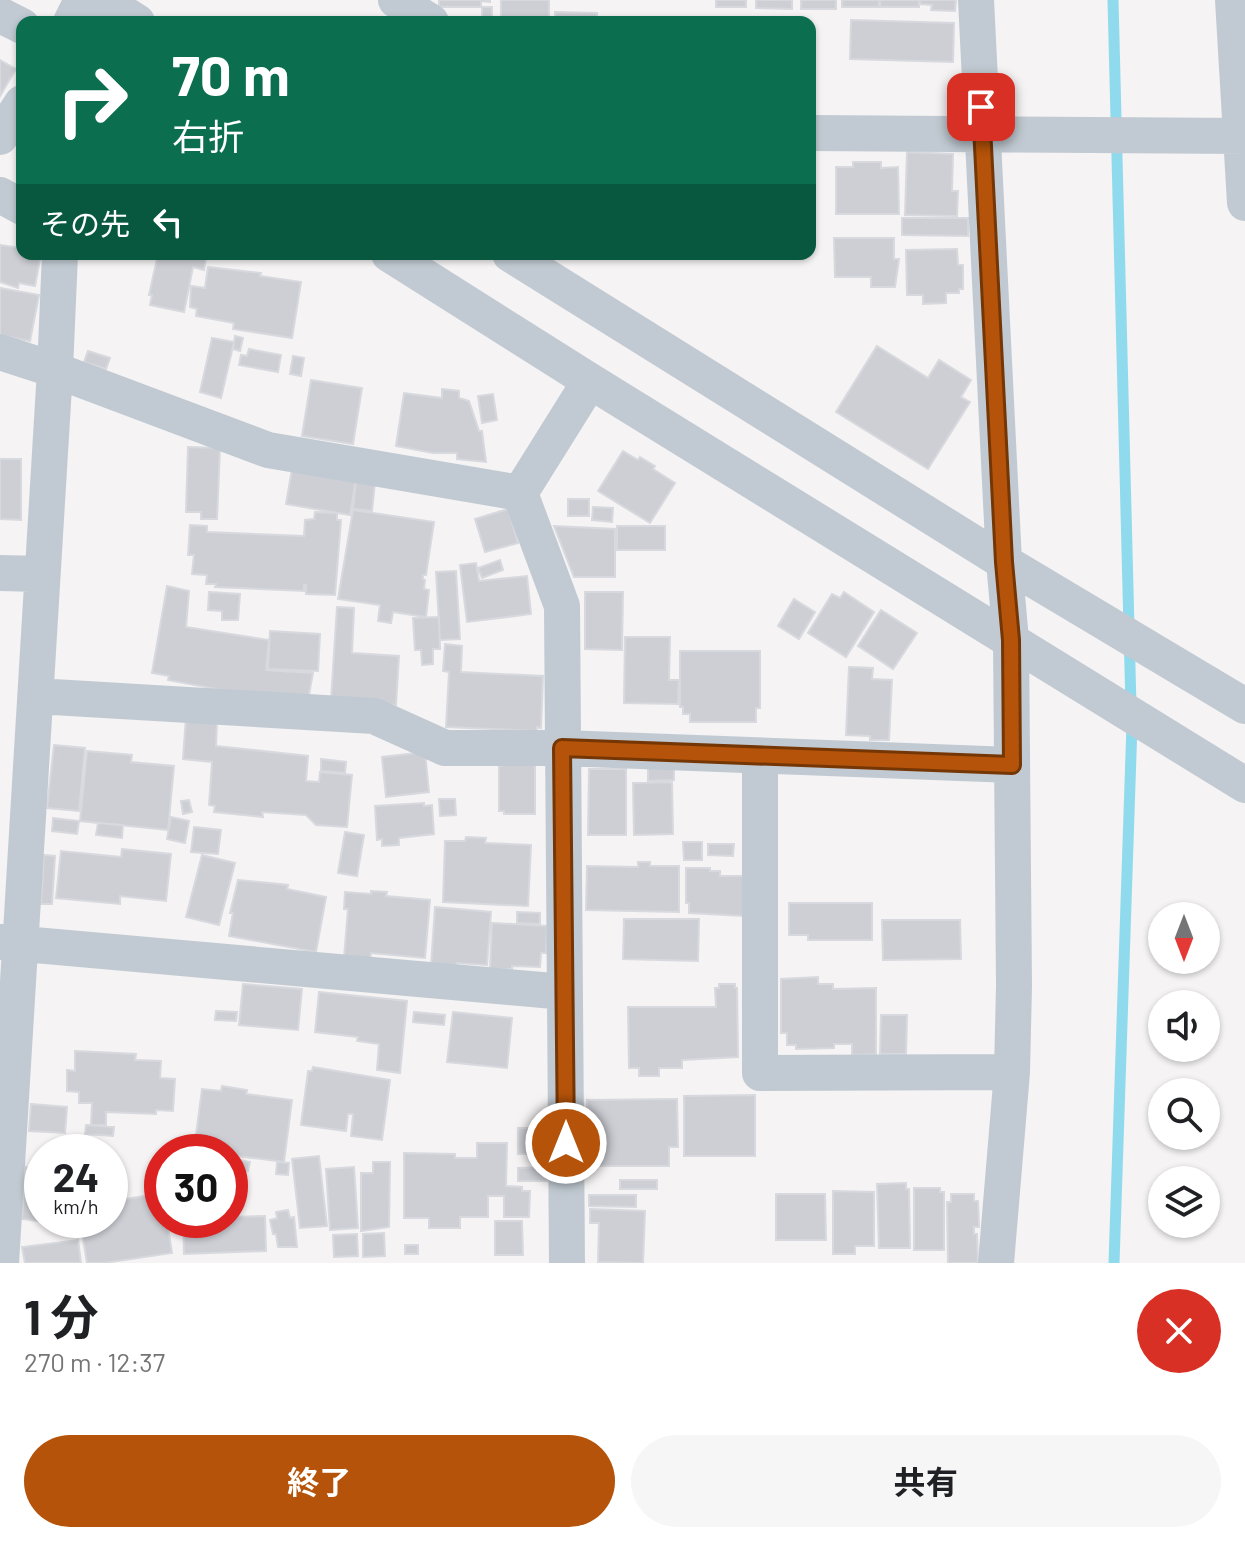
<!DOCTYPE html>
<html lang="ja">
<meta charset="utf-8">
<style>
:root{--surface:#fff;--page:#f6f6f6;--text:#202124;--muted:#757577;--accent:#b45309}
body{margin:0;font-family:Barlow,"Noto Sans JP",sans-serif;background:var(--page);color:var(--text);height:100vh;display:flex;flex-direction:column;font-size:30px;white-space:nowrap}
*{box-sizing:border-box;margin:0}
p{font-size:26px;color:var(--muted)}
.icon{flex:none;width:44px;height:44px;fill:none;stroke:currentColor;stroke-width:2;stroke-linecap:round;stroke-linejoin:round}
.map{position:relative;height:1263px;overflow:hidden}
.panel{display:flex;flex-direction:column;background:var(--surface);flex:1}
.panel>*{flex:none}
.top-card{position:absolute;left:16px;top:16px;width:800px;height:244px;border-radius:16px;box-shadow:0 2px 6px #0004;background:#0b6e4f;color:#fff;overflow:hidden}
.needle{width:52px;rotate:180deg}
.tools{position:absolute;left:1148px;top:902px;display:grid;gap:16px}
.tools a{display:grid;place-items:center;width:72px;height:72px;border-radius:50%;background:var(--surface);box-shadow:0 2px 6px #0004;font-size:40px}
.speed{position:absolute;left:24px;top:1134px;display:flex;gap:16px;font-size:40px;font-weight:700;text-align:center}
.speed>*{display:grid;place-content:center;width:104px;height:104px;border-radius:50%;background:var(--surface);box-shadow:0 2px 6px #0004;line-height:1}
.speed small{font-size:20px;font-weight:400}
.speed .limit{border:12px solid #d22;background:#fff;color:#111}
.pin{position:absolute;display:grid;place-items:center;width:68px;height:68px;color:#fff;margin:-34px;border-radius:16px;box-shadow:0 4px 12px #0006}
.me{position:absolute;width:88px;margin:-44px;rotate:0deg;stroke-linejoin:round;filter:drop-shadow(0 0 6px #0008)}
.turn{display:flex;align-items:center;gap:28px;height:168px;padding:0 24px;font-size:36px}
.turn .icon{width:104px;height:104px;stroke-width:2.5}
.turn b{display:block;font-size:56px;line-height:68px}
.then{display:flex;align-items:center;height:76px;padding:0 24px;background:#0003;gap:16px;font-size:30px}
.round{display:grid;place-items:center;flex:none;width:84px;height:84px;border-radius:42px;background:var(--page)}
.headline{display:flex;align-items:center;justify-content:space-between;height:136px;padding:0 24px}
h1{font-size:48px;font-weight:700;line-height:60px}
.button{display:flex;gap:16px;margin-top:auto;padding:16px 24px}
.button a{flex:1;height:92px;border-radius:48px;background:var(--accent);color:#fff;font-size:32px;font-weight:700;line-height:92px;text-align:center}
.button a+a{background:var(--page);color:var(--text)}
.map>svg:first-child{display:block}
.lines{fill:none;stroke-linecap:round;stroke-linejoin:round}
.stream{stroke:#90daee;stroke-width:11}
.building{fill:#cdcfd5;stroke:#d7d9de;stroke-width:2}
.minor{stroke:#c1cad2;stroke-width:36}
.route-casing{stroke:#753606;stroke-width:20}
.route{stroke:#b45309;stroke-width:14}
</style>
<div class="map">
<svg width="1245" height="1263" viewBox="0 0 1245 1263">
<rect width="100%" height="100%" fill="#f5f3f3"/>
<g class="lines">
<path class="stream" d="M1113,0L1131,707
M1114,1263L1132,724"/>
</g>
<path class="building" d="M439,0H490V2L481,1V7H439Z
M501,0H549V22H501Z
M716,0H746V7H716Z
M756,0H792V9L756,8Z
M801,0H836V9H801Z
M842,0H879V7H842Z
M880,0H919V7H880Z
M920,0H956L955,11L931,10L932,5L920,4Z
M482,7H492V22H482Z
M555,12L597,13V22H555Z
M851,20L954,23L953,62L850,59Z
M0,60L16,69L0,96Z
M907,152L953,154L952,191H958L957,216L905,215Z
M853,162H881V168L898,167L899,214H836V167H853Z
M902,218H968V236L902,235Z
M834,238H894V259H899L895,287H871V277H835Z
M0,245L22,248V254H41L35,286L19,283L18,288L0,282Z
M957,249L958,265H963V289H959V293H946V303L923,304V295H907L906,250Z
M158,254H198V256L206,258L204,270L193,267L184,312L150,305L152,295H149Z
M208,267L261,273L260,276L301,282L292,338L233,329L234,323L196,316L197,309L190,307L191,286L205,288Z
M0,288L39,295L30,341L0,335Z
M235,336L243,338L240,351L233,349Z
M212,338L234,342L221,398L200,392Z
M877,346L928,378L939,360L971,380L961,397L970,402L928,469L836,412Z
M249,349L281,355L278,372L239,365L241,355L247,356Z
M88,351L110,358L106,369L84,362Z
M293,356L304,358L301,376L290,374Z
M311,380L362,388L353,444L302,436Z
M442,389L459,391V398L469,401L479,431H482L486,462L457,459V453H433L396,446L404,393L442,398Z
M493,394L497,420L482,423L478,396Z
M188,447L220,448L217,519H201V512H186Z
M623,451L638,460L640,457L655,466L653,469L675,483L650,523L598,491Z
M0,459H21V520L0,519Z
M292,469L356,479L350,515L286,504Z
M356,480L375,482L372,511L353,509Z
M568,499H589V516H568Z
M593,507L613,508L612,522L592,520Z
M508,509L518,543L485,552L475,519Z
M353,510L434,522L426,575H423V579L425,580L424,589L429,590L426,617L393,612L391,623L378,621L380,605L338,599Z
M315,512L337,513V520H341L335,595L306,594V585H304V591L215,587L216,584H206L207,575L192,574L194,555H188L190,525L207,526V532L304,536L305,520L314,519Z
M554,526L615,529V577H574Z
M617,526H665V550H617Z
M500,560L503,570L482,578L478,568Z
M476,563L479,581L527,576L531,614L467,622L460,565Z
M456,571L460,639L440,640L436,572Z
M167,586L189,591L186,627L269,640L266,670L313,673L308,700L259,697L168,680L169,676L152,673Z
M209,592L240,594L238,620H222V611L208,610Z
M585,592H623L622,650L585,649Z
M844,592L874,612L846,657L808,633L832,594L840,598Z
M794,599L815,612L799,639L778,626Z
M337,607L354,608L352,653L399,656L396,705L331,700Z
M881,610L917,633L893,669L858,646Z
M439,617L440,649H433V664L422,665L421,650H415L413,618Z
M270,631L320,634L318,671L268,669Z
M625,637H670L669,680H679L678,704L624,703Z
M445,644L462,646L461,672L543,676L541,728L537,727V731L446,727L449,672L443,671Z
M680,651H760V708H756V722H690V714H683V707H680Z
M849,667L873,668L872,679L892,680L889,740H870V736L846,735Z
M186,717L217,721L216,746L308,756L306,781L319,782L320,772L352,775L347,827L316,825L306,815L262,812L263,817L214,812L215,806L209,805L212,762L183,759Z
M54,745L85,748L79,811L47,808Z
M87,751L132,755L131,762L174,766L168,830L80,821Z
M425,752L429,792L386,797L382,757Z
M321,759L346,762L345,773L321,771Z
M535,762V814H504V811H499V766Z
M674,767V780L648,781V768Z
M589,769H626V835H588Z
M672,782L673,834L634,835L633,783Z
M439,799H455L456,815L440,816Z
M189,800L192,812L183,814L181,801Z
M424,803V806L432,805L434,834L399,838V845L382,846V839L377,840L375,806Z
M171,817L189,821L185,843L167,839Z
M53,818L79,821L77,834L52,831Z
M98,823L123,825L122,838L96,835Z
M194,827L221,830L218,854L191,852Z
M345,832L364,835L357,876L338,873Z
M466,837L486,838L485,843L531,845L528,906L443,902L445,841H465Z
M683,842H702V860H684Z
M708,844H734L733,856L708,855Z
M122,849L171,854L166,901L120,896V904L56,898L61,851L121,857Z
M44,855L55,856L52,904H41Z
M202,855L235,863L219,925L186,917Z
M638,862H650V866H679V912L586,910L587,866L638,867Z
M686,868H710V871H720V876H744V916L689,913V903H686Z
M238,880L288,885L287,889L326,897L316,952L229,936L233,913H230Z
M371,891L387,892L386,896L430,900L425,958L371,953L370,960L344,958L348,909H344L345,892L371,894Z
M789,903H872V940H808V935H789Z
M435,907L491,912L487,965L457,963L456,968L431,966Z
M517,912L540,913V924L517,923Z
M624,919H699L698,961L623,959Z
M882,920H960L961,959L883,960Z
M492,923L547,926L546,953H541L540,967L512,966V969H490Z
M818,977V984H833V989L876,988V1054L852,1055V1044H834V1048L796,1049V1045H787V1033H781V979Z
M243,984L302,989L298,1030L239,1025Z
M719,984H735V988H737L738,1057L682,1060V1068H659V1076H639V1068H629L628,1007H716L715,988H719Z
M319,992L407,1001L400,1073L377,1070L379,1044L357,1041L358,1037L315,1032Z
M216,1011L237,1012L236,1021L215,1020Z
M414,1012L445,1015L444,1025L413,1022Z
M453,1012L512,1018L507,1068L447,1062Z
M881,1015H907L906,1054H880Z
M75,1051L136,1054L135,1060L161,1061L160,1078L175,1079L173,1111L156,1110V1114L106,1112V1125H91L92,1103H79V1092L67,1091V1070L75,1071Z
M313,1067L390,1080L382,1140L351,1136L353,1114H348L346,1131L301,1125L308,1071H312Z
M222,1086L247,1090L246,1094L292,1100L284,1162L230,1155V1152L194,1150L202,1089L221,1091Z
M755,1095V1156H684V1096Z
M677,1099L678,1147H669V1166H587V1100Z
M31,1104L67,1107L65,1133L29,1131Z
M86,1125L114,1127L113,1136L85,1134Z
M518,1128H547L548,1154H518Z
M477,1143H507L506,1186L522,1187V1191H530L529,1217H504V1196H488V1217H460V1228H429V1218H404V1153L455,1154V1158H477Z
M319,1156L327,1226L300,1228L292,1159Z
M234,1159L250,1162L248,1171L232,1168Z
M277,1162L289,1163L288,1175L276,1174Z
M373,1162H390L389,1227L361,1231V1173H373Z
M26,1167L42,1168V1220H65L64,1225L22,1219Z
M354,1167L358,1228L330,1230L326,1169Z
M547,1167V1181H518V1168Z
M620,1180H657V1189H620Z
M906,1183V1189H909L910,1248H879L877,1184Z
M914,1188H940V1192H944V1250H914Z
M833,1191L874,1192V1246H855V1254H833Z
M118,1192L120,1200L162,1193V1220H167L172,1253L104,1263H87L80,1220H110V1194Z
M776,1194H825L826,1240H776Z
M951,1194H974V1201H978L979,1227H974V1234H977L978,1263H948L947,1202H951Z
M589,1195H636V1207L589,1206Z
M590,1209L645,1211L643,1263L598,1262L599,1223H590Z
M288,1210L290,1218L294,1217L297,1247H278L276,1234H273L270,1220L277,1218L276,1212Z
M265,1216L266,1251L184,1254L183,1220H230V1217Z
M495,1221H522L523,1255H495Z
M384,1233L385,1256L363,1257V1234Z
M357,1234L358,1256L334,1257L333,1235Z
M78,1240L81,1263H25L22,1247Z
M405,1245H418V1254H405Z"/>
<g class="lines">
<path class="minor" d="M102,0L137,22
M396,0L431,22
M976,0L1004,562L1011,640L1014,986L1012,1072L996,1263
M1233,0L1245,203
M0,15L22,26
M71,22L82,0
M810,133L1245,136
M0,137L22,103
M0,195L22,207
M389,254L590,381L1245,785
M510,254L1004,562L1245,706
M0,352L55,370L268,450L520,493
M0,573L41,574
M36,696L374,716L445,748H562L1012,765
M760,757V1073L1012,1072
M0,942L565,992
M1,1263L55,370L60,254
M567,1263L562,606L520,493L590,381"/>
</g>
<g class="lines">
<g class="route-casing">
<path id="route" d="M566,1143L562,748L1012,765L1011,640L1004,562L981,107"/>
</g>
<use href="#route" class="route"/>
</g>
</svg>
<div class="tools">
<a><svg class="needle" viewBox="-14 -14 28 28"><path d="M0-13l5 13h-10z" fill="#e53935"/><path d="M0 13l5-13h-10z" fill="#757577"/></svg></a>
<a><svg class="icon" aria-label="sound" viewBox="0 0 24 24"><path d="M4 9h4l5-4v14l-5-4H4zM17 9q2 3 0 6"/></svg></a>
<a><svg class="icon" aria-label="search" viewBox="0 0 24 24"><circle cx="10" cy="10" r="6"/><path d="M15 15l6 6"/></svg></a>
<a><svg class="icon" aria-label="layers" viewBox="0 0 24 24"><path d="M12 4l9 5-9 5-9-5zM3 14l9 5 9-5"/></svg></a>
</div>
<div class="speed"><div>24<small>km/h</small></div><div class="limit">30</div></div>
<div class="pin" style="left:981px;top:107px;background:#d93025"><svg class="icon" aria-label="arrive" viewBox="0 0 24 24"><path d="M6 21V4h12l-3 4 3 4H6"/></svg></div>
<svg class="me" style="left:566px;top:1143px" viewBox="-20 -20 40 40"><circle r="17" fill="#b45309" stroke="#fff" stroke-width="3"/><path d="M0-11L8 9 0 5-8 9z" fill="#fff"/></svg>
<div class="top-card">
<div class="turn"><svg class="icon" aria-label="right" viewBox="0 0 24 24"><path d="M7 20v-9h11M14 6l5 5-5 5"/></svg><div><b>70 m</b>右折</div></div>
<div class="then">その先<svg class="icon" aria-label="left" viewBox="0 0 24 24"><path d="M17 20v-9H6M10 6l-5 5 5 5"/></svg></div>
</div>
</div>
<section class="panel">
<div class="headline"><div><h1>1 分</h1><p>270 m · 12:37</p></div><a class="round" style="background:#d93025;color:#fff"><svg class="icon" aria-label="close" viewBox="0 0 24 24"><path d="M6 6l12 12M18 6L6 18"/></svg></a></div>
<div class="button"><a>終了</a><a>共有</a></div>
</section>
